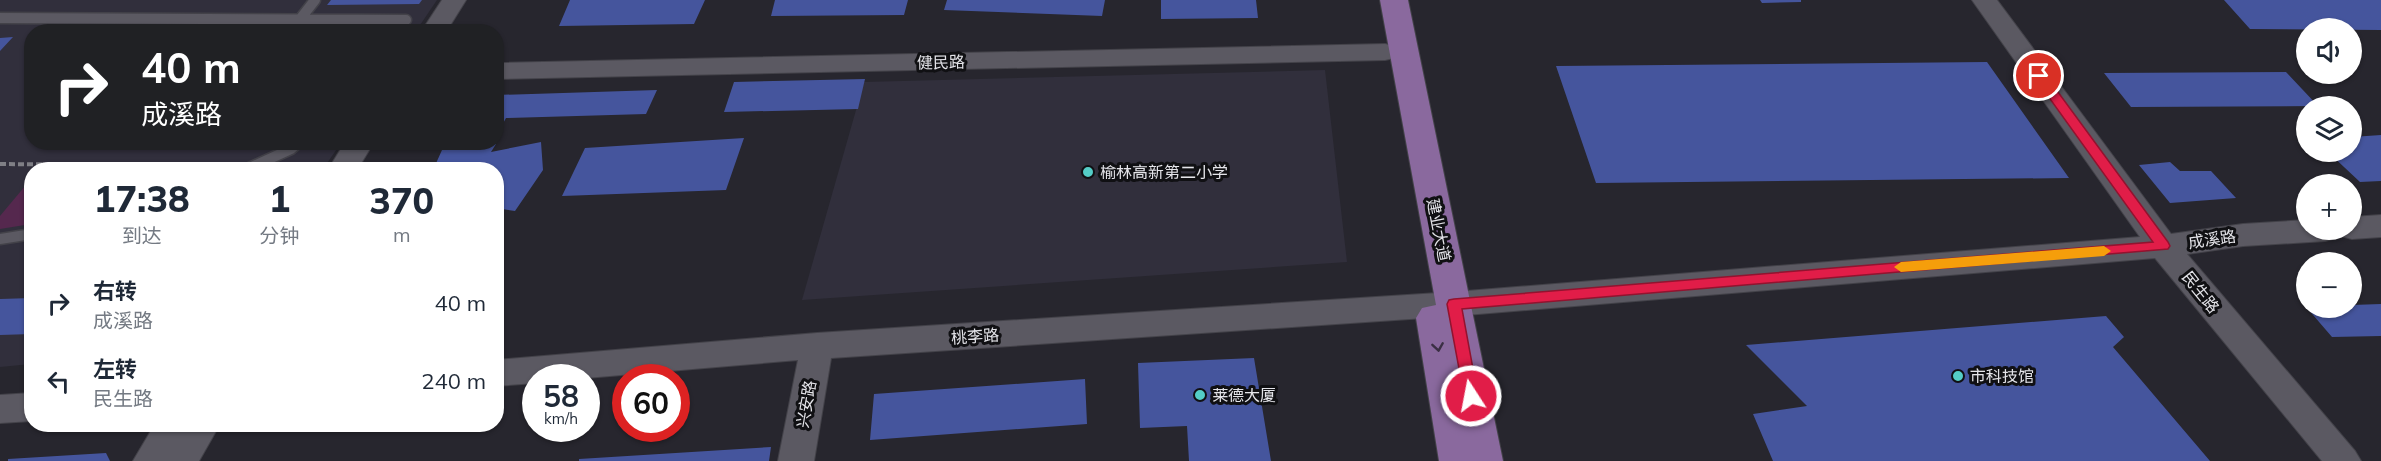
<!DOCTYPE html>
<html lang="zh">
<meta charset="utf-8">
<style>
:root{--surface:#fff;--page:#f6f6f7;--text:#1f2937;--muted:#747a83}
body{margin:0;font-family:Mulish,"Noto Sans SC",sans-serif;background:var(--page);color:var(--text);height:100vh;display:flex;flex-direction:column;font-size:22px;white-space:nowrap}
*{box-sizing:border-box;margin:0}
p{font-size:20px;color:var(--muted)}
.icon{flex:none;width:33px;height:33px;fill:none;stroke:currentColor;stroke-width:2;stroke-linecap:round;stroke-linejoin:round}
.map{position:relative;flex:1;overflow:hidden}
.panel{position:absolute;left:24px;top:162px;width:480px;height:270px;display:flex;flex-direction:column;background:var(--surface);border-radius:24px;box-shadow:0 2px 4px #0004}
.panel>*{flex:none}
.guide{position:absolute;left:24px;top:24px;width:480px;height:126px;border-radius:24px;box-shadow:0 2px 4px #0004;background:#202124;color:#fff;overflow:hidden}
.tools{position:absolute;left:2296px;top:18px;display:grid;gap:12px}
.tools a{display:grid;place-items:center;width:66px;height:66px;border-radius:50%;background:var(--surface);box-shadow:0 2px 4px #0004;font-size:30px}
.speed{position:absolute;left:522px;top:364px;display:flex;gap:12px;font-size:30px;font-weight:700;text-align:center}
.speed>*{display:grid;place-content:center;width:78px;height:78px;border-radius:50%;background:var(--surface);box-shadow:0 2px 4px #0004;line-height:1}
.speed small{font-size:15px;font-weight:400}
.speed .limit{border:9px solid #d22;background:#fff;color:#111}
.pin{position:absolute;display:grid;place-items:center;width:51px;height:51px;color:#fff;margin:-26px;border:3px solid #fff;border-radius:50%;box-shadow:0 2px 6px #0007}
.me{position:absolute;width:66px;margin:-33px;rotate:349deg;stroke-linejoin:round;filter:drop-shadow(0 0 4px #0008)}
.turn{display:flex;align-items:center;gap:21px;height:126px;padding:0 18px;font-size:27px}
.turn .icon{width:78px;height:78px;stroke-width:2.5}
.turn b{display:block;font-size:42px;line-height:51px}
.eta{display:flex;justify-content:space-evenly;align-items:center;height:102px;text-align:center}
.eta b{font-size:36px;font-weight:800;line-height:42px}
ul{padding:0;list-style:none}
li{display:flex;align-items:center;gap:18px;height:78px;padding:0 18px}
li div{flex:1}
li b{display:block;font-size:22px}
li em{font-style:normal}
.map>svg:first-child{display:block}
.built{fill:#312f3c}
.green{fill:#55284e}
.building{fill:#45559d}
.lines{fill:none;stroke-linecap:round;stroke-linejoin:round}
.lane-casing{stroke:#434249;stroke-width:13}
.secondary-casing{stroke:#434249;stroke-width:2}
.primary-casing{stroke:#434249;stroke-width:2}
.path{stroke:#7f7f85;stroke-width:4;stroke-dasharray:6 3;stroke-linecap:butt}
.lane{stroke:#5b5962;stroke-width:10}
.secondary{fill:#5b5962;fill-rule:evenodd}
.primary{fill:#8a699e;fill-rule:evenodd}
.oneway{stroke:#3b2f44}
.route{fill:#e11d48;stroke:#92132f;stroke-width:1.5}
.slow{fill:#f59e0b}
.poi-dot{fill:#54cdc7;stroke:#101013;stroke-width:2}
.labels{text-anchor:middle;stroke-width:6;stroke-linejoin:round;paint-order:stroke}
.street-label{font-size:16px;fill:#e4e4e9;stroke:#101013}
.poi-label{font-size:16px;fill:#e4e4e9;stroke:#101013;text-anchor:start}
</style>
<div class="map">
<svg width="2381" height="461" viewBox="0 0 2381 461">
<rect width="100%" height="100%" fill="#27262e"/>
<path class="built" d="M0,0H437L416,31L32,32V142L341,143L323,169L32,170L31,364L0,367Z
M1325,70L1347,262L802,300L864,82Z"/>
<path class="green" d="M31,179V224L0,229V216Z"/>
<path class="building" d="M331,0H422L419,4L327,5Z
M570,0H705L694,24L559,26Z
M775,0H908L904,15L771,16Z
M947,0H1105L1102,16L944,10Z
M1161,0H1256L1258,18L1161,19Z
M1760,0H1801V2L1762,3Z
M2224,0H2381V30L2250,29Z
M13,37L0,51V38Z
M1987,62L2069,178L1596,183L1556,66Z
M2286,72L2318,106L2131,107L2104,73Z
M865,79L858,109L724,112L734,82Z
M657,90L646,114L506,118L500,129H496V95Z
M2381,135V181L2360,182L2328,152H2352V137Z
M744,138L726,190L562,196L585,148Z
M541,142L543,170L515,211L496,208V170H433L442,150L496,144L491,152Z
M2170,162L2180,171H2211L2236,198L2170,203L2139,165Z
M32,298V334L0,335V299Z
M2381,304V336L2332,337L2307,308H2352V305Z
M2106,316L2124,337L2113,347L2210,461H1773L1753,414L1807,406L1746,345Z
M1254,358L1271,461H1189L1187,426L1140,428L1138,363Z
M1085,379L1087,424L870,440L874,394Z
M771,447L769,461H579V459Z
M106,453L110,461H8V459Z"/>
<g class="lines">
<g class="lane-casing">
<path id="lane" d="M0,18L406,20
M301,18L315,0
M245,170L291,149L299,142
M0,239L32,234"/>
</g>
<g class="secondary-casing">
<path id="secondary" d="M442,0H466L446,32H421Z
M1972,0H1997L2171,234L2243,224L2307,220V230H2352V217L2381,215V237L2352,239L2341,236L2339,232L2336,238L2325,241L2243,246L2187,254L2355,451L2361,461H2322L2155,258L1454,316L831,358L814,461H778L798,360L586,378H536V383L496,386V360L817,333L1454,292L2140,237Z
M1385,44L1394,46L1398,52L1394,58L1385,60L496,79V63Z
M345,142H374L357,170H328Z
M32,393V421L0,423V395Z
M155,424H220L199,461H133Z"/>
</g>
<g class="primary-casing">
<path id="primary" d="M1380,0H1408L1503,461H1439L1416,318L1422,308L1436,305Z"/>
</g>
<path class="path" d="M0,164L233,166"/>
<use href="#lane" class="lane"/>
<use href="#secondary" class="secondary"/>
<use href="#primary" class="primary"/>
</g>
<defs><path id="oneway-chevron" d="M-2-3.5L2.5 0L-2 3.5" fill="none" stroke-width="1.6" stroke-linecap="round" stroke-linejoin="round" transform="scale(1.5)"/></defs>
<use class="oneway" href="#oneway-chevron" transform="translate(1438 347) rotate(81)"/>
<path class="route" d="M2039,72L2044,73L2168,242L2170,246L2168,249L1462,309L1478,396L1476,401L1471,403L1465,401L1447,304L1449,300L1454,299L2153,242L2035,78V73Z"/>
<path class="slow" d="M2104,246L2111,251L2104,256L1901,272L1894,267L1901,262Z"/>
<g class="poi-dot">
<circle cx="1088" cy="172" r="6"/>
<circle cx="1958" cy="376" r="6"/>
<circle cx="1200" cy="395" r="6"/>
</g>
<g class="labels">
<g class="street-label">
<text transform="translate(941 62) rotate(-1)" y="6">健民路</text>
<text transform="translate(1439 230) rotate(79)" y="6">建业大道</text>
<text transform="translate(2212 239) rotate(-8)" y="6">成溪路</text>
<text transform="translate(2201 292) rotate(51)" y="6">民生路</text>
<text transform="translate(975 336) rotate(-4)" y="6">桃李路</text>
<text transform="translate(806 404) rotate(-80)" y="6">兴安路</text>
</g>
<g class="poi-label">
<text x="1100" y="178">榆林高新第二小学</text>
<text x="1970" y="382">市科技馆</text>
<text x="1212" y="401">莱德大厦</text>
</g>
</g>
</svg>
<div class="tools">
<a><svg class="icon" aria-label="sound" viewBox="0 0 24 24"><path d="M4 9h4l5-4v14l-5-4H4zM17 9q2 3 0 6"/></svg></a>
<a><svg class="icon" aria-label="layers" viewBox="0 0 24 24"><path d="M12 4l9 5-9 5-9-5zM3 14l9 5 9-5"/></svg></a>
<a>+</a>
<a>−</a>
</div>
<div class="speed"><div>58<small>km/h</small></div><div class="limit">60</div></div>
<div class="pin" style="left:2039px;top:76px;background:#d93025"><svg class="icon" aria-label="arrive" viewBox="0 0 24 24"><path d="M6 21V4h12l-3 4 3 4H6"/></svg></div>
<svg class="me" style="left:1471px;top:396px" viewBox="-20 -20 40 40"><circle r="17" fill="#e11d48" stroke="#fff" stroke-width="3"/><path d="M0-11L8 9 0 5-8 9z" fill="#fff"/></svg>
<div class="guide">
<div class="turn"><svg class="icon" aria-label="right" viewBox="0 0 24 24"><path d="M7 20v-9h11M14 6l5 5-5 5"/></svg><div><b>40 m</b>成溪路</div></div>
</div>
<section class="panel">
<div class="eta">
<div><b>17:38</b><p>到达</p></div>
<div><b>1</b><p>分钟</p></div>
<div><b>370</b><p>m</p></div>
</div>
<ul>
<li><svg class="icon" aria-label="right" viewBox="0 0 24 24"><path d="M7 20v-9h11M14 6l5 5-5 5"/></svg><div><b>右转</b><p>成溪路</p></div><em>40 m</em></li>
<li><svg class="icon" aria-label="left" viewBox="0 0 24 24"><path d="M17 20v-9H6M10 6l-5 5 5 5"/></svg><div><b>左转</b><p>民生路</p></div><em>240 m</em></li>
</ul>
</section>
</div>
